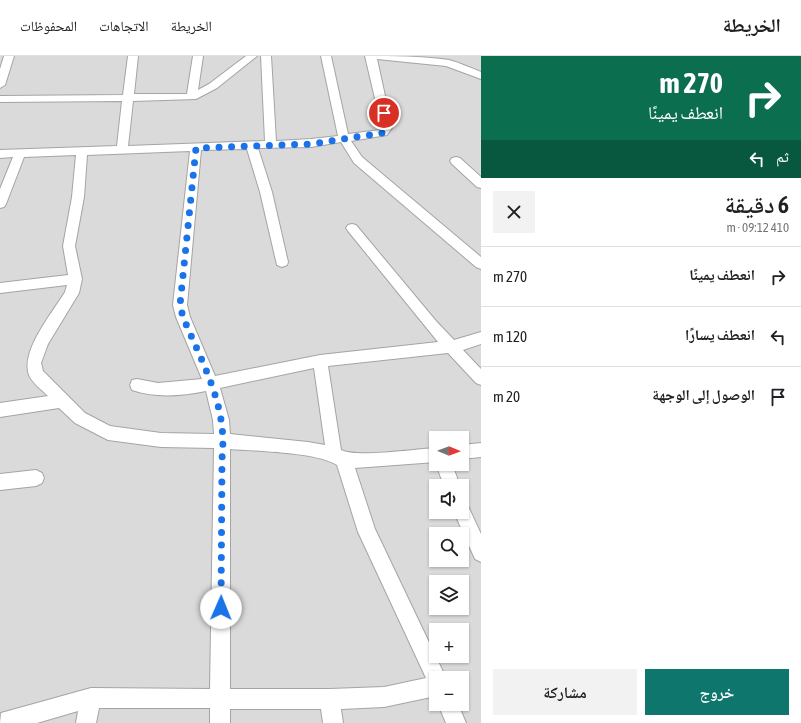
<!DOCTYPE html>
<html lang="ar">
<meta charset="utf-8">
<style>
:root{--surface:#fff;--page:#f2f2f2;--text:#202124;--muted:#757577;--line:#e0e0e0;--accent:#0f766e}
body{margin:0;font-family:"Asap Condensed","Noto Naskh Arabic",sans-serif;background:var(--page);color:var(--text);direction:rtl;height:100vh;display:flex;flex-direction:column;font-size:15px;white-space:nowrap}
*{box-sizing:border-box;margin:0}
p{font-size:13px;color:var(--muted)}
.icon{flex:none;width:22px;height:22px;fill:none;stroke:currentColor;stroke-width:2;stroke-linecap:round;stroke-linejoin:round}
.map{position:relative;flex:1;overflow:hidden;direction:ltr}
.panel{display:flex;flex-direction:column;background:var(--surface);width:320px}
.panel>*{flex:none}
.guide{background:#0b6e4f;color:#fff;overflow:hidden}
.needle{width:26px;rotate:91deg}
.buttons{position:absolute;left:429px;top:375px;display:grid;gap:8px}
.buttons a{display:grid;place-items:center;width:40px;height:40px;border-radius:0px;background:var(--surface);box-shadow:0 1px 3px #0004;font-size:20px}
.pin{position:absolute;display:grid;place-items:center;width:34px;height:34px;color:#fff;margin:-17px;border:2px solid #fff;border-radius:50%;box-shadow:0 1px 4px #0007}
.me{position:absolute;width:44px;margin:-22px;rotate:1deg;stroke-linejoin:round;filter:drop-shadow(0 0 3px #0008)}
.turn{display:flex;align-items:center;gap:14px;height:84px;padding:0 12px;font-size:18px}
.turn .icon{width:52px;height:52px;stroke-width:2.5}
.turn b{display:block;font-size:28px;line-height:34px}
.then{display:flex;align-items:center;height:38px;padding:0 12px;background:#0003;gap:8px;font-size:15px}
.round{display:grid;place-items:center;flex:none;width:42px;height:42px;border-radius:0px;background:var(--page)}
.overview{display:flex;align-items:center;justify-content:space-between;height:68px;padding:0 12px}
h1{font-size:24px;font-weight:600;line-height:30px}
.button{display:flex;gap:8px;margin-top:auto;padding:8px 12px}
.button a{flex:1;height:46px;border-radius:0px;background:var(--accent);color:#fff;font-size:16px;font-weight:600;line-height:46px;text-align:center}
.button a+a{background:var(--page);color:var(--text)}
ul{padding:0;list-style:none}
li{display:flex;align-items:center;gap:12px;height:60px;padding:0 12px;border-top:1px solid var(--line)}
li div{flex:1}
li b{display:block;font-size:15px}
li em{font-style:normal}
header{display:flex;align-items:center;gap:24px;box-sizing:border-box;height:56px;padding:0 20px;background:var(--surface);border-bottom:1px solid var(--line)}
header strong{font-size:19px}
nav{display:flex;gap:22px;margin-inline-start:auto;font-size:14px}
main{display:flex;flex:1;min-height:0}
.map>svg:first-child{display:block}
.residential{fill:#dbdada;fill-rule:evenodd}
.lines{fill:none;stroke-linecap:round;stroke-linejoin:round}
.minor-casing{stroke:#a4a4a4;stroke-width:2}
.minor{fill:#fff;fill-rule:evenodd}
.route{stroke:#1a73e8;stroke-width:7;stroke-dasharray:0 12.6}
</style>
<header>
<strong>الخريطة</strong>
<nav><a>الخريطة</a><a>الاتجاهات</a><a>المحفوظات</a></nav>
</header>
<main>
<section class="panel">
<div class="guide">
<div class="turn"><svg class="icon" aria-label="right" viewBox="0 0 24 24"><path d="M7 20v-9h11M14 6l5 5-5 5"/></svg><div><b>270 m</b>انعطف يمينًا</div></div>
<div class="then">ثم<svg class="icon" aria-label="left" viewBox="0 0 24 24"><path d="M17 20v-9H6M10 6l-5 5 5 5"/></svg></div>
</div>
<div class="overview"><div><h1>6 دقيقة</h1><p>410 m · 09:12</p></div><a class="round"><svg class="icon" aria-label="close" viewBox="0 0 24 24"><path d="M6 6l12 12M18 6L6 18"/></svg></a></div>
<ul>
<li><svg class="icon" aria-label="right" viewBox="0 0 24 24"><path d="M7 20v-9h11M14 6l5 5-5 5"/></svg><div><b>انعطف يمينًا</b></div><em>270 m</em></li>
<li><svg class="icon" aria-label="left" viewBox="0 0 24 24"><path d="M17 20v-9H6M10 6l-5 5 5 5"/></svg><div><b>انعطف يسارًا</b></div><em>120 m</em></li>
<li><svg class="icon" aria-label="arrive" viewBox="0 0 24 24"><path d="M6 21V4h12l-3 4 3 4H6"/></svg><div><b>الوصول إلى الوجهة</b></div><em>20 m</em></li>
</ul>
<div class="button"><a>خروج</a><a>مشاركة</a></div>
</section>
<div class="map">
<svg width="481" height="667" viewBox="0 0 481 667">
<rect width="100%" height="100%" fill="#eee9e2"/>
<path class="residential" d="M0,0H481V667H0ZM436,382H462V408H436ZM436,430H462V456H436ZM436,478H462V504H436ZM436,526H462V552H436ZM436,574H462V600H436ZM436,622H462V648H436Z"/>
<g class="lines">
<g class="minor-casing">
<path id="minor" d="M4,0H14L5,29L0,32V13Z
M128,0H138L134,38H187L193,0H203L198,34L209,28L246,0H257L217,32L196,43L133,45L128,90L265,85L261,0H271L276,85L311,83L338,80L321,0H331L348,78L380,74L382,72L365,0C393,0 422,0 449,4C460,7 471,12 481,16V23L446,10L377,3L392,72L387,79L351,85L362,101L481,201V213L476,211L354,107L341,86L311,91L258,92L272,136L288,206L287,209L282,211L277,209L260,136L247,93L201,94L187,249L190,261L215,320L320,299L438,286L348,175L346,172L348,169L352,168L356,169L436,265L454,284L481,276V288L463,294L481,313V329L476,327L448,297L328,310L341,394C356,402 416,393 436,392V406L355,412L375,473L446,622H436V640L384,651L341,653L343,667H323L321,653H230V667H210V652H99L96,667H76L78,655L37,667H0L1,657L91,632L210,633L214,392L161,391L108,384L75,367L59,352L0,361V347L48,340C42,334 32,327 29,319C20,295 53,256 65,236L67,229L0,237V227L68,219L63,190L72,141L76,99L24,101L6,148L4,151L0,152V133L13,101L0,102V94L117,90L122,45L0,46V40L123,39ZM190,95L173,249L176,261L202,323L158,327L137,323L132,324L130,329L132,334C155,342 182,340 206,335L213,364L214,378L161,377L110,370L85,357L43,315L41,307L48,288L79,237L82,223L75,190L84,141L87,99ZM314,312L325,389L308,386L230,378L229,364L220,332ZM230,393C256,395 317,396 337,409L358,476L426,622L384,631L330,633H230Z
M456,101L460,102L481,121V132L477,131L452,108L450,105L452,102Z
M481,387V401L462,403V389Z
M436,408H452L460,430H444Z
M36,414L42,417L44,422L42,427L36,430L0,434V418Z
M462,448L468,450L481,478V506L475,503L454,456H462Z
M438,648H458L466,667H446Z"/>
</g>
<use href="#minor" class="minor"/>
</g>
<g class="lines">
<path class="route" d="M221,552L222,402C228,350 202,307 183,261L180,249L196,92L311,88L382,77L386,75L384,57"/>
</g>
</svg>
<div class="buttons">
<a><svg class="needle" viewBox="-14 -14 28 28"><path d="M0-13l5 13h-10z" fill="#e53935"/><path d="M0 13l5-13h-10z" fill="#757577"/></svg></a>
<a><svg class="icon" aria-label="sound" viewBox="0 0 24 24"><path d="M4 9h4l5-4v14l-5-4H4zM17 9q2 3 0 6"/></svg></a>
<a><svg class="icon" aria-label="search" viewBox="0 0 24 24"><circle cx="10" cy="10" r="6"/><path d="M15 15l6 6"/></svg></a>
<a><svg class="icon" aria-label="layers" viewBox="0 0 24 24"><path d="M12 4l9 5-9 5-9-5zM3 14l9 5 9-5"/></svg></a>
<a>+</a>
<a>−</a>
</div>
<div class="pin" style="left:384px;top:57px;background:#d93025"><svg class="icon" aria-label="arrive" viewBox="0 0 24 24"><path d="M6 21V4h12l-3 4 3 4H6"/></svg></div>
<svg class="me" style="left:221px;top:552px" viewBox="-20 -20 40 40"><circle r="19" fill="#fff"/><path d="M0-13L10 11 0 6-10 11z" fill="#1a73e8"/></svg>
</div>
</main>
